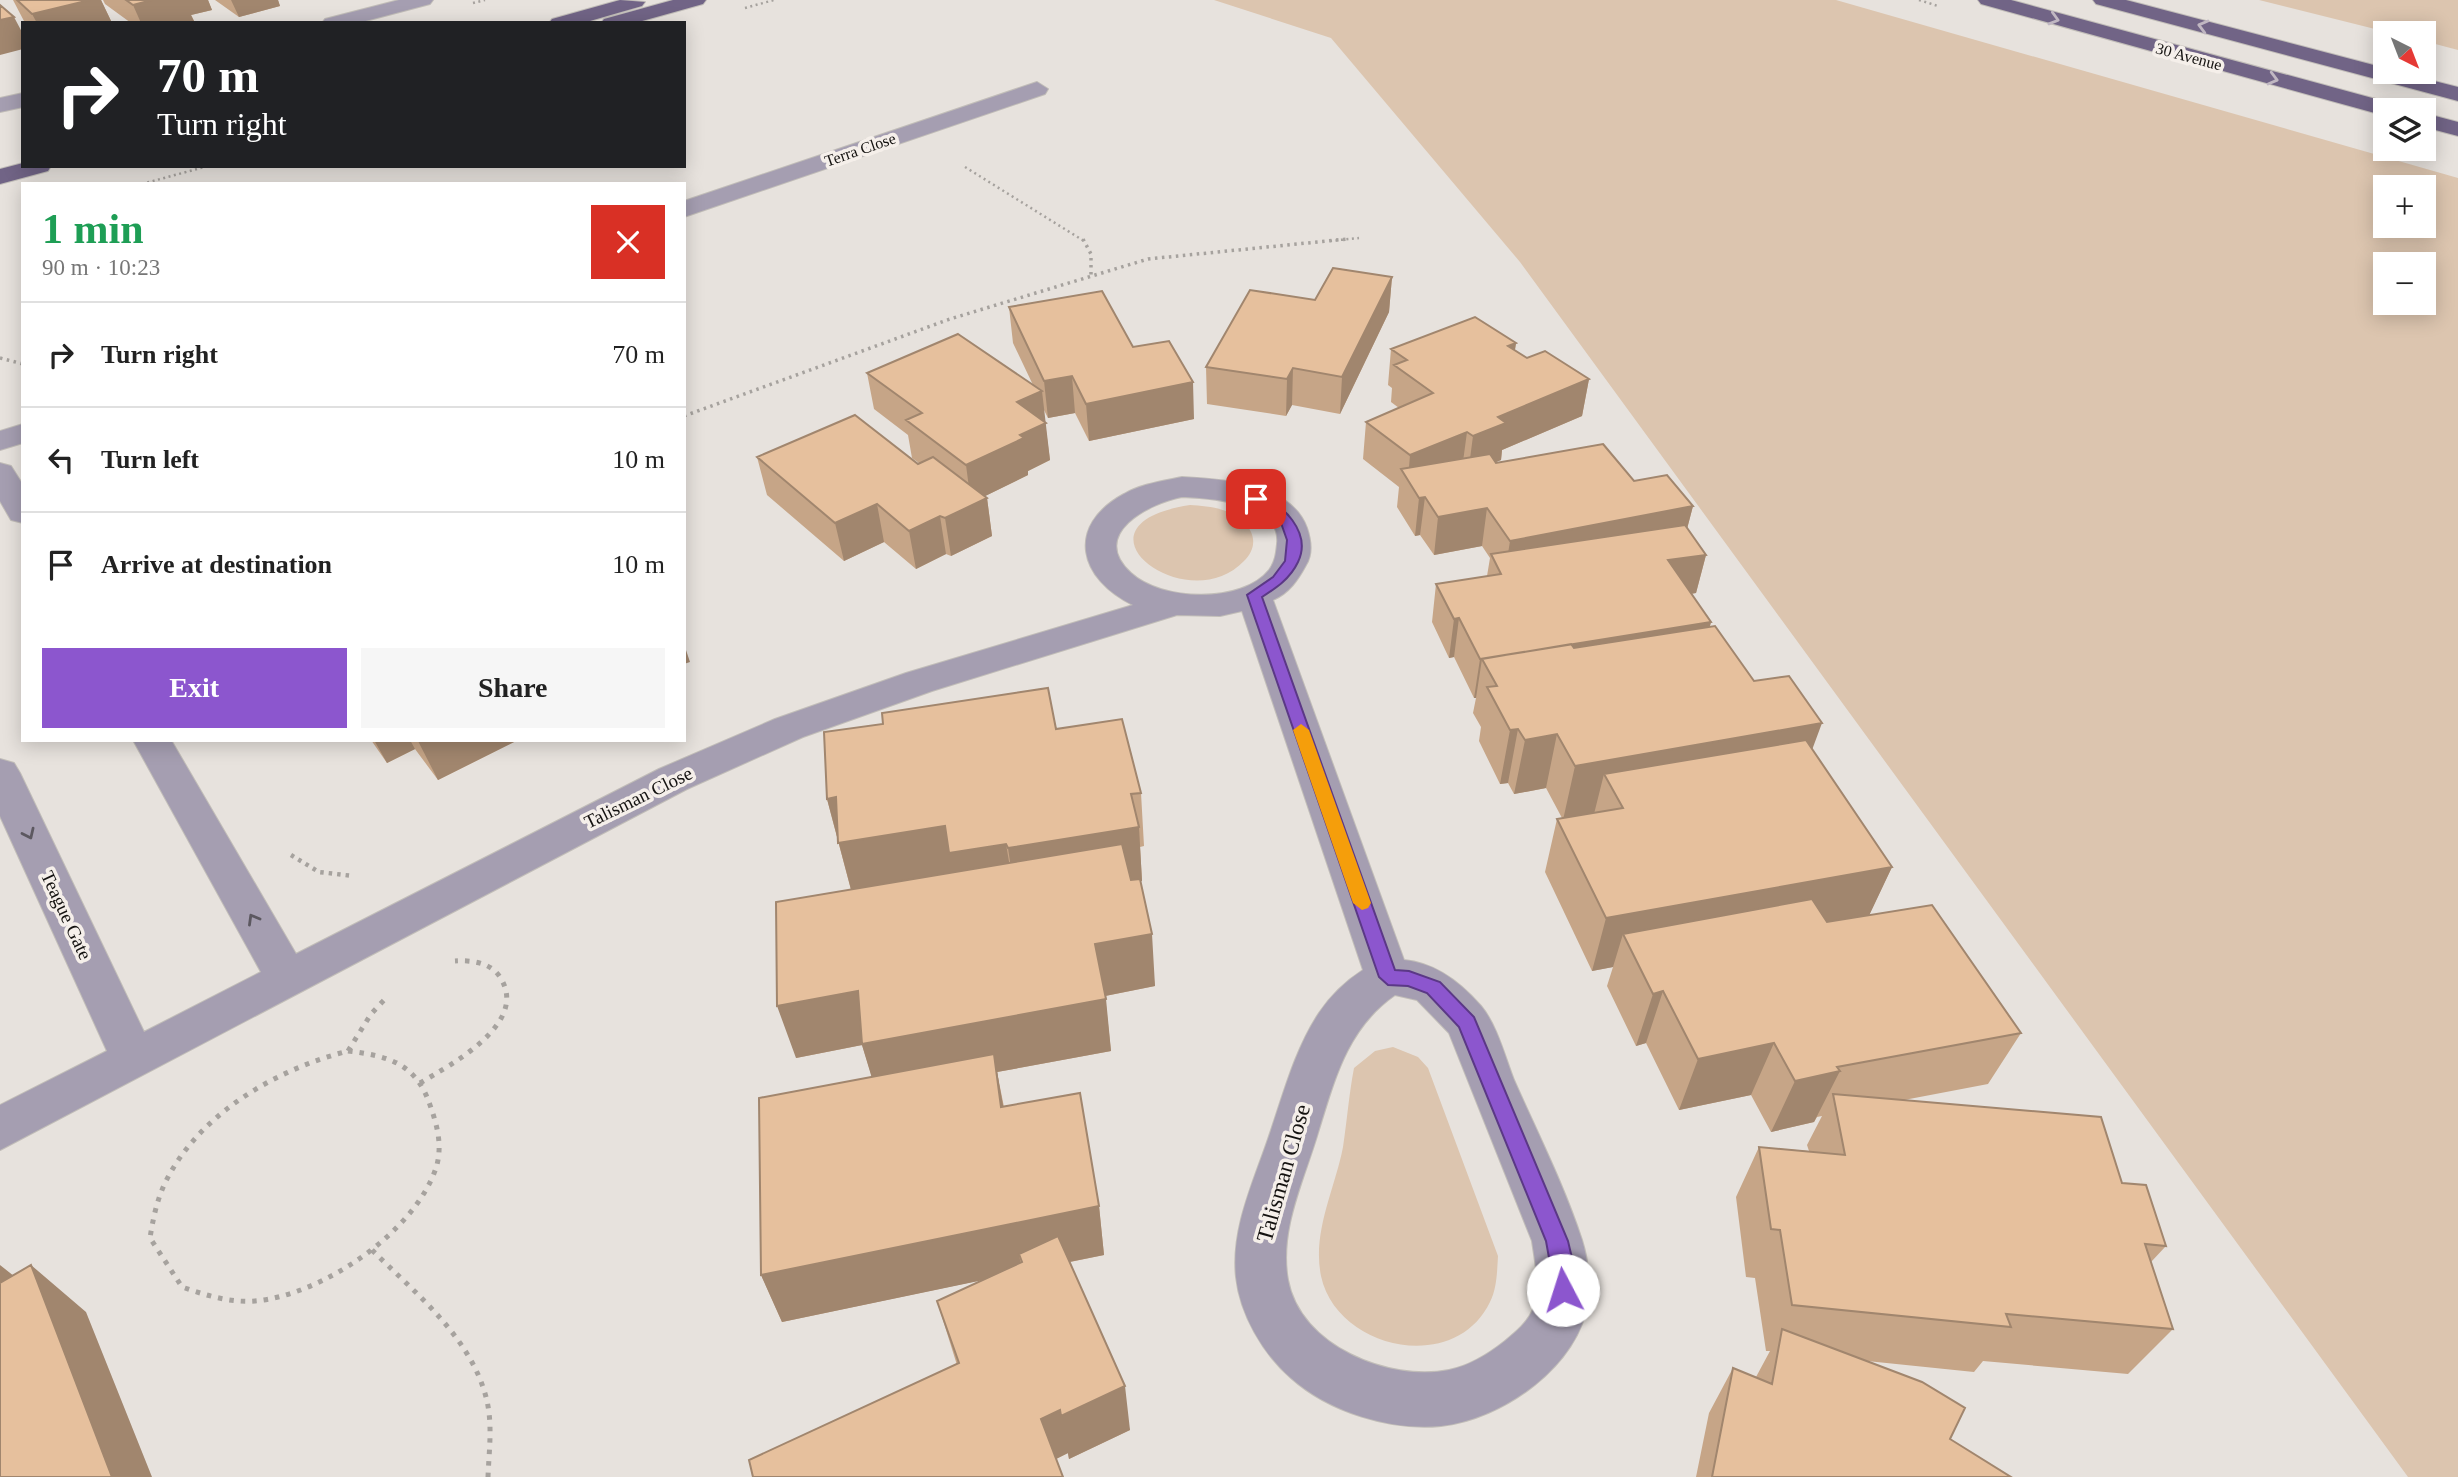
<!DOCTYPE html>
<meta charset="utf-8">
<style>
:root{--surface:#fff;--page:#f6f6f6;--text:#222;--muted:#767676;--line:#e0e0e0;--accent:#8c56ce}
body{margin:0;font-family:"Times New Roman",serif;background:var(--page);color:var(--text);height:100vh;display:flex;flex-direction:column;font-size:26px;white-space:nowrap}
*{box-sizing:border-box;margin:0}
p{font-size:23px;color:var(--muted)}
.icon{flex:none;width:38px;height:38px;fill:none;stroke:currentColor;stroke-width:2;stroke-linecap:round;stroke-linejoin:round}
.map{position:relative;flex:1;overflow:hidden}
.drawer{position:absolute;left:21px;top:182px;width:665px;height:560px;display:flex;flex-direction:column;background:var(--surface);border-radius:0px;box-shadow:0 4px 18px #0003}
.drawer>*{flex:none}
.top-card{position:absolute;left:21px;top:21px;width:665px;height:147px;border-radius:0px;box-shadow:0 4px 18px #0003;background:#202124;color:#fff;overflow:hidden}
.needle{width:46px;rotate:138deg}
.buttons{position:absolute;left:2373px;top:21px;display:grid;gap:14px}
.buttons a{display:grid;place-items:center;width:63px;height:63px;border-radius:0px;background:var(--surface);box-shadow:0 4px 18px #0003;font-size:35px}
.pin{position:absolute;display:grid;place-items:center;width:60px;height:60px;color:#fff;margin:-30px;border-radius:14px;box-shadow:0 4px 10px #0006}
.me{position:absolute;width:77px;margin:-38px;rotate:355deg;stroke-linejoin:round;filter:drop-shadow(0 0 5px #0008)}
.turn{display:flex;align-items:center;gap:24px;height:147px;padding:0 21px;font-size:32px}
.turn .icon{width:91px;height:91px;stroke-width:2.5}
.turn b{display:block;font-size:49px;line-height:60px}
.round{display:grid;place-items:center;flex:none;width:74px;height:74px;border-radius:0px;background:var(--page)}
.headline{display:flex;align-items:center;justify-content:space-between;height:119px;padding:0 21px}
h1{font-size:42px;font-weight:700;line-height:52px;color:#1e9e55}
.cta{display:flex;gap:14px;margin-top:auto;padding:14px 21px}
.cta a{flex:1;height:80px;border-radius:0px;background:var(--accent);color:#fff;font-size:28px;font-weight:700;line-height:80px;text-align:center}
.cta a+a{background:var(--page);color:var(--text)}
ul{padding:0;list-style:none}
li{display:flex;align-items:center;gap:21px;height:105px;padding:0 21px;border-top:2px solid var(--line)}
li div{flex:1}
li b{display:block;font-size:26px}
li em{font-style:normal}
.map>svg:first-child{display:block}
.green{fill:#dcc5af;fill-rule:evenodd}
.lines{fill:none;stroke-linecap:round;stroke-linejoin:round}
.minor-casing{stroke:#c1bdb8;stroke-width:2}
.major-casing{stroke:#c1bdb8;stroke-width:2}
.path-far3{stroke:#a6a29e;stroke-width:2.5;stroke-dasharray:2 3.5;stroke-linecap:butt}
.path-far2{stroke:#a6a29e;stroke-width:3.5;stroke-dasharray:2.5 4.5;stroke-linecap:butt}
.path-far1{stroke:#a6a29e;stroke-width:4.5;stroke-dasharray:3.5 5;stroke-linecap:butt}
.path{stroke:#a6a29e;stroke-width:5;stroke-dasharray:4.5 7;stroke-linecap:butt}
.minor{fill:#a59eb1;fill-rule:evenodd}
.major{fill:#716486;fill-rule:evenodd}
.wall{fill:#c6a587}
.shaded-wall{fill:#a1866e}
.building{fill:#e6c09d;stroke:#a1866e;stroke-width:2}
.oneway{stroke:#c0b7c2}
.oneway2{stroke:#5c5860}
.route{fill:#8c56ce;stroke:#5b3886;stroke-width:2}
.slow{fill:#f59e0b}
.labels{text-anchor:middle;stroke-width:7;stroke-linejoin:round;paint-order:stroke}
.far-street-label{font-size:16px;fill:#141210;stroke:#f5efea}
.street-label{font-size:19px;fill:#141210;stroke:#f5efea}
.near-street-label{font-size:23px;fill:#141210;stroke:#f5efea}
</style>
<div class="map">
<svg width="2458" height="1477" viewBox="0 0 2458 1477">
<rect width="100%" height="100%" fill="#e7e2dd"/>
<path class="green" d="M1214,0H1836L2458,178V1477H2408L1520,262L1331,38ZM2424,187V226H2385V187ZM2424,264V303H2385V264Z
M2259,0H2458V50L2424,41V33H2391Z
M1190,505C1211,506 1242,510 1251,532C1256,543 1252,553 1244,561C1187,621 1060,525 1190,505Z
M1393,1047L1418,1057L1428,1068L1498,1256C1497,1272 1497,1288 1490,1302C1455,1375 1337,1350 1321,1276C1312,1232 1335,1189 1343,1147C1347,1121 1349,1094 1354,1068L1375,1051Z"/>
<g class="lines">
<g class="minor-casing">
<path id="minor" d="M399,0H433L430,4L358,23H322L325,19Z
M1037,82L1048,89L1045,94L684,217V201Z
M23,93V107L0,112V98Z
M23,424V443L0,450V431Z
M0,463L11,466L23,485V523L11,520L0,501Z
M1182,477C1222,479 1291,483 1307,528C1311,540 1313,554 1306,565C1298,580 1289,593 1273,600L1404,960C1436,963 1461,983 1481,1006C1497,1025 1505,1057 1514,1080C1537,1132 1564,1185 1582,1240C1588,1259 1590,1282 1588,1301C1580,1365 1502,1420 1441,1426C1391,1431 1329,1412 1291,1378C1263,1354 1240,1314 1236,1277C1231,1229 1253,1183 1268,1139C1283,1096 1294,1051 1319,1013C1331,995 1346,981 1363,970L1242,611L1220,616L1177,615L932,691L803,737L687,789L0,1150V1105L107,1051L0,816V759L14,763L20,773L144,1032L261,972L133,740H171L296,954L659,769L775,719L906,673L1133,605C1079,579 1065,526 1124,494C1141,484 1163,481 1182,477ZM1182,497C1210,498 1282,503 1277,544C1276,554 1275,562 1269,570C1242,604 1161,601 1131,573C1088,534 1150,503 1182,497ZM1395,995L1417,1000L1449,1033L1532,1241C1535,1262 1541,1289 1533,1309C1528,1322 1516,1332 1505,1341C1490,1353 1469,1366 1449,1370C1389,1382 1300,1346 1288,1280C1279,1231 1303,1182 1317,1136C1334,1082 1346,1029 1395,995Z"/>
</g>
<g class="major-casing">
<path id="major" d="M620,0L645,2L642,6L583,23H549L552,19Z
M673,0H706L703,4L635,23H601L604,19Z
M1978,0H2011L2398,105L2401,110H2385V116L2382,115L1981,4Z
M2093,0H2126L2385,68V72H2399L2458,87V101L2096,4Z
M2424,113L2458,122V136L2424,127Z
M23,163V166H51L48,171L0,184V169Z"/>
</g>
<path class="path-far3" d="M1919,0L1938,6
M473,3L485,0
M745,8L774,0
M965,167L1084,241
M142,184L208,166
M1330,241L1359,238"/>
<path class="path-far2" d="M1083,239L1091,254V276
M0,358L23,364
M684,416L950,319L1148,259L1347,239"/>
<path class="path-far1" d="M291,855L319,872L353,876"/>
<path class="path" d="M348,1051C388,1056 416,1063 430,1105C437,1125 443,1146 436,1168C414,1233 322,1295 255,1301C230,1303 205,1295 182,1287L150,1238C153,1219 157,1199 166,1181C200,1113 277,1069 348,1051Z
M348,1051L371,1014L386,998
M420,1083C452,1064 530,1023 500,977C490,962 471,960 455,961
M372,1250C414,1292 470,1336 486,1397C493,1423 489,1450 488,1477"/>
<use href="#minor" class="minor"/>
<use href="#major" class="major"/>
</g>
<path class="wall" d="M13,0H101L112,23H25Z
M103,0H208L212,10L191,15L195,23H131L105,4Z
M215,0H278L280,6L239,17Z
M1392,277L1389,312L1340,414L1292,405L1286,416L1207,404L1206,367L1315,300Z
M1009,307L1133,347L1194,419L1089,441L1075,413L1048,418L1043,408L1050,460L1028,471V475L985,496L987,498L992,536L951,556L946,554L916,569L884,542L844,561L767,495L757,457L919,463L912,458L908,435L874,409L867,373L1033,385L1013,343Z
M1516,343L1515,350L1527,358L1589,379L1582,416L1502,450L1501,460L1496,462L1634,481L1693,506L1687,529L1706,555L1696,593L1691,594L1711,622L1710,626L1754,681L1812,750L1892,867L1869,915L2021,1033L1988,1084L1904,1100L2122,1183L2166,1246L2151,1262L2173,1329L2128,1374L1983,1361L1974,1372L1867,1361L1950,1439L2011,1477H1696L1709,1413L1733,1368L1756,1377L1770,1351H1766L1755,1278L1746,1277L1736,1197L1759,1147L1809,1151L1807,1145L1822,1116L1817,1117L1814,1122L1771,1132L1751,1095L1679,1110L1646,1043L1636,1046L1607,986L1613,967L1592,971L1545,872L1557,819L1562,818L1546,788L1514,794L1508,783L1500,784L1479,741L1481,727L1473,713L1476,698H1474L1454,657L1449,658L1432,622L1436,584L1487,576L1490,558L1482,546L1434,555L1420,535L1415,536L1397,507L1399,487L1363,459L1366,422L1399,408L1391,402L1392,388L1388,385L1391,349Z
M1056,729L1141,793L1144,846L1140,847L1142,881H1140L1155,986L1105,996L1111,1051L997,1072L1004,1107L1099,1206L1104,1255L1070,1262L1130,1430L1069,1459L1068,1453L1056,1459L957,1365L937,1301L982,1280L782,1322L761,1275L872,1077L862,1045L796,1058L851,890L827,799Z
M371,740H518L438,780L415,749L387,763Z"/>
<path class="shaded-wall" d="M90,0H101L112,23H37L32,14Z
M152,0H208L212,10L191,15L195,23H141L133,5Z
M231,0H278L280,6L239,17Z
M14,17L23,34V49L0,55V20Z
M1392,277L1389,312L1340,414L1342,377Z
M1516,343L1510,380L1508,346Z
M1293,368L1292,405L1286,416L1287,379Z
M1072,376L1075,413L1048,418L1044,381Z
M1589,379L1582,416L1502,450L1501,460L1468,474L1473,436L1498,417Z
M1193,382L1194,419L1089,441L1086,404Z
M1042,391L1050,460L1028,471V475L971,503L966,465L1017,402Z
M1467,432L1462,469L1408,480L1410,455Z
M1425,497L1420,535L1415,536L1419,498Z
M987,498L992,536L951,556L945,518Z
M877,504L884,542L844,561L835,523Z
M1693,506L1683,544L1504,579L1510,541Z
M1487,508L1482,546L1434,555L1438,517Z
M940,516L946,554L916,569L909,531Z
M1706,555L1696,593L1658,598L1668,560Z
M1459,618L1454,657L1449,658L1454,619Z
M1711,622L1700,661L1497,686L1482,659L1476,698H1474L1480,659Z
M684,644L690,662L684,664Z
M1822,723L1802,777L1604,774L1594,814L1563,820L1575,766Z
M1518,729L1508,783L1500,784L1510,730Z
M1557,734L1546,788L1514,794L1525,740Z
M374,740H410L415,749L387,763Z
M419,740H518L438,780L418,741Z
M836,797L1006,844L1015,897H853L827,799Z
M1139,827L1142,881L1016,902L1008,848Z
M1892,867L1867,920L1623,934L1613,967L1592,971L1606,918Z
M1152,934L1155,986L1100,997L1095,944Z
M858,991L1106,999L1111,1051L997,1072L1003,1105L1011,1158L877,1095L862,1045L796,1058L777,1006Z
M1663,991L1646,1043L1636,1046L1653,994Z
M1774,1043L1751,1095L1679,1110L1698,1059Z
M1840,1071L1814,1122L1771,1132L1795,1081Z
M1099,1206L1104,1255L1024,1271L1022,1262L1019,1254L1022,1272L782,1322L761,1275Z
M0,1265L24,1284L0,1303Z
M31,1265L86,1312L152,1477H112Z
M1125,1386L1130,1430L1069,1459L1061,1416Z
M1060,1410L1068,1453L1050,1462L1041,1419Z"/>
<path class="building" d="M17,0H90L32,14Z
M126,0H152L133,5Z
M0,5L14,17L0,20Z
M1333,268L1392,277L1342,377L1293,368L1287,379L1206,367L1250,290L1315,300Z
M1102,291L1133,347L1169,341L1193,382L1086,404L1072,376L1044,381L1009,307Z
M1475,317L1516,343L1508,346L1527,358L1545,351L1589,379L1498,417L1506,423L1473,436L1467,432L1410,455L1366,422L1433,393L1394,365L1407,360L1391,349Z
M958,334L1042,391L1017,402L1046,423L1020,435L1024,438L966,465L906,420L922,413L867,373Z
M855,415L918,464L933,457L987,498L945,518L940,516L909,531L877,504L835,523L757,457Z
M1603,444L1634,481L1667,475L1693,506L1510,541L1487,508L1438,517L1425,497L1419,498L1401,469L1490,454L1496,463Z
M1685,525L1706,555L1668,560L1711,622L1480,659L1459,618L1454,619L1436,584L1501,574L1491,554Z
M1715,626L1754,681L1789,676L1822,723L1575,766L1557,734L1525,740L1518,729L1510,730L1487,687L1497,686L1482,659L1571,644L1574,648Z
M1048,688L1056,729L1122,719L1141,793L1131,794L1139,827L1008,848L1006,844L949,853L945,826L838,843L836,797L827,799L824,732L883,724L882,713Z
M1806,740L1892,867L1606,918L1557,819L1623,808L1604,774Z
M1122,844L1131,880L1140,879L1152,934L1095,944L1106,999L862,1044L858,991L777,1006L776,902Z
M1812,899L1827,922L1932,905L2021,1033L1837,1067L1840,1071L1795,1081L1774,1043L1698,1059L1663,991L1653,994L1623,934Z
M994,1054L1001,1107L1080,1093L1099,1206L761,1275L759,1098Z
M1833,1094L2101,1117L2122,1183L2146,1185L2166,1246L2145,1244L2173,1329L2006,1314L2011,1327L1792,1305L1780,1230L1771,1229L1759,1147L1845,1155Z
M1058,1236L1125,1386L1061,1416L1060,1410L1041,1419L1063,1477H753L749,1460L959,1363L937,1301L1022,1262L1019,1254Z
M31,1265L112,1477H0V1283Z
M1782,1329L1922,1382L1965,1408L1950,1439L2011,1477H1712L1733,1368L1772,1384Z"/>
<defs><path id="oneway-chevron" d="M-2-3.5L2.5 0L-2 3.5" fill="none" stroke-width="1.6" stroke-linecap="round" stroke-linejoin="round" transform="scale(1.75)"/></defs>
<g class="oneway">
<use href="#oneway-chevron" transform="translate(2054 19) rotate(16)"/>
<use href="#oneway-chevron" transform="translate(2203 26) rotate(-165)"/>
<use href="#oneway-chevron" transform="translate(2273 79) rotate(15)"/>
</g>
<g class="oneway2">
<use href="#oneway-chevron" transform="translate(29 834) rotate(65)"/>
<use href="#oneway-chevron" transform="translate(253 919) rotate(-120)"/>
</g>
<path class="route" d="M1256,495C1283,502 1312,533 1298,562C1290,579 1276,588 1262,597L1395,970L1409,971L1440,982L1474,1017L1568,1241L1576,1275L1571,1297L1563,1300L1556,1297L1546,1241L1459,1027L1427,993L1408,986L1388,985L1379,977L1247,595L1273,577L1285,561L1287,540L1281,523L1250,499Z"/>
<path class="slow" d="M1301,724L1309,730L1371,903L1368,908L1362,910L1353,903L1293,730Z"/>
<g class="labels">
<g class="far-street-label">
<text transform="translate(2189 56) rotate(15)" y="6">30 Avenue</text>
<text transform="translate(860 149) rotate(-19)" y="6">Terra Close</text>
</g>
<g class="street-label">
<text transform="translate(638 797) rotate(-26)" y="7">Talisman Close</text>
<text transform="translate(67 915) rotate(65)" y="7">Teague Gate</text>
</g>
<g class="near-street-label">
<text transform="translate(1283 1173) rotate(-74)" y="8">Talisman Close</text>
</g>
</g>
</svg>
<div class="buttons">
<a><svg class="needle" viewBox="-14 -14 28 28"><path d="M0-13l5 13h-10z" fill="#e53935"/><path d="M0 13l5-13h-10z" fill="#767676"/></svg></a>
<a><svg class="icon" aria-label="layers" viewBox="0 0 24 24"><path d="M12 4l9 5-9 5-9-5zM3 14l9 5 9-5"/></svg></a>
<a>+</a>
<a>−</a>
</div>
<div class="pin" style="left:1256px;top:499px;background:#d93025"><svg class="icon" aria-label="arrive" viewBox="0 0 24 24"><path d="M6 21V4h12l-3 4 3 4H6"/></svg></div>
<svg class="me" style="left:1563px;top:1290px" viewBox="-20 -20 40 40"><circle r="19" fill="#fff"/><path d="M0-13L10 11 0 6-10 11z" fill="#8c56ce"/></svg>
<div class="top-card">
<div class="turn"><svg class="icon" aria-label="right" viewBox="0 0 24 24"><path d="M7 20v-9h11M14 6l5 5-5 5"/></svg><div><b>70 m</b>Turn right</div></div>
</div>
<section class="drawer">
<div class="headline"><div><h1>1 min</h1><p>90 m · 10:23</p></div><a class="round" style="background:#d93025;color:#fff"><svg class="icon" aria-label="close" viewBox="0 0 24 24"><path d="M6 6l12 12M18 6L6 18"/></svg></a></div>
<ul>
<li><svg class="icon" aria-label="right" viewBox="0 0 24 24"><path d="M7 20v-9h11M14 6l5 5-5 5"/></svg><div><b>Turn right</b></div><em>70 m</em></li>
<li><svg class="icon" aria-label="left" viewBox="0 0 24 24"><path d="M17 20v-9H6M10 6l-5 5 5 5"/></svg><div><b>Turn left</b></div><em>10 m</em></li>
<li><svg class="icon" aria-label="arrive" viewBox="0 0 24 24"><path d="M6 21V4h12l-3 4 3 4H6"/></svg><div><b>Arrive at destination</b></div><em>10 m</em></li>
</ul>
<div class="cta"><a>Exit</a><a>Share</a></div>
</section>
</div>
